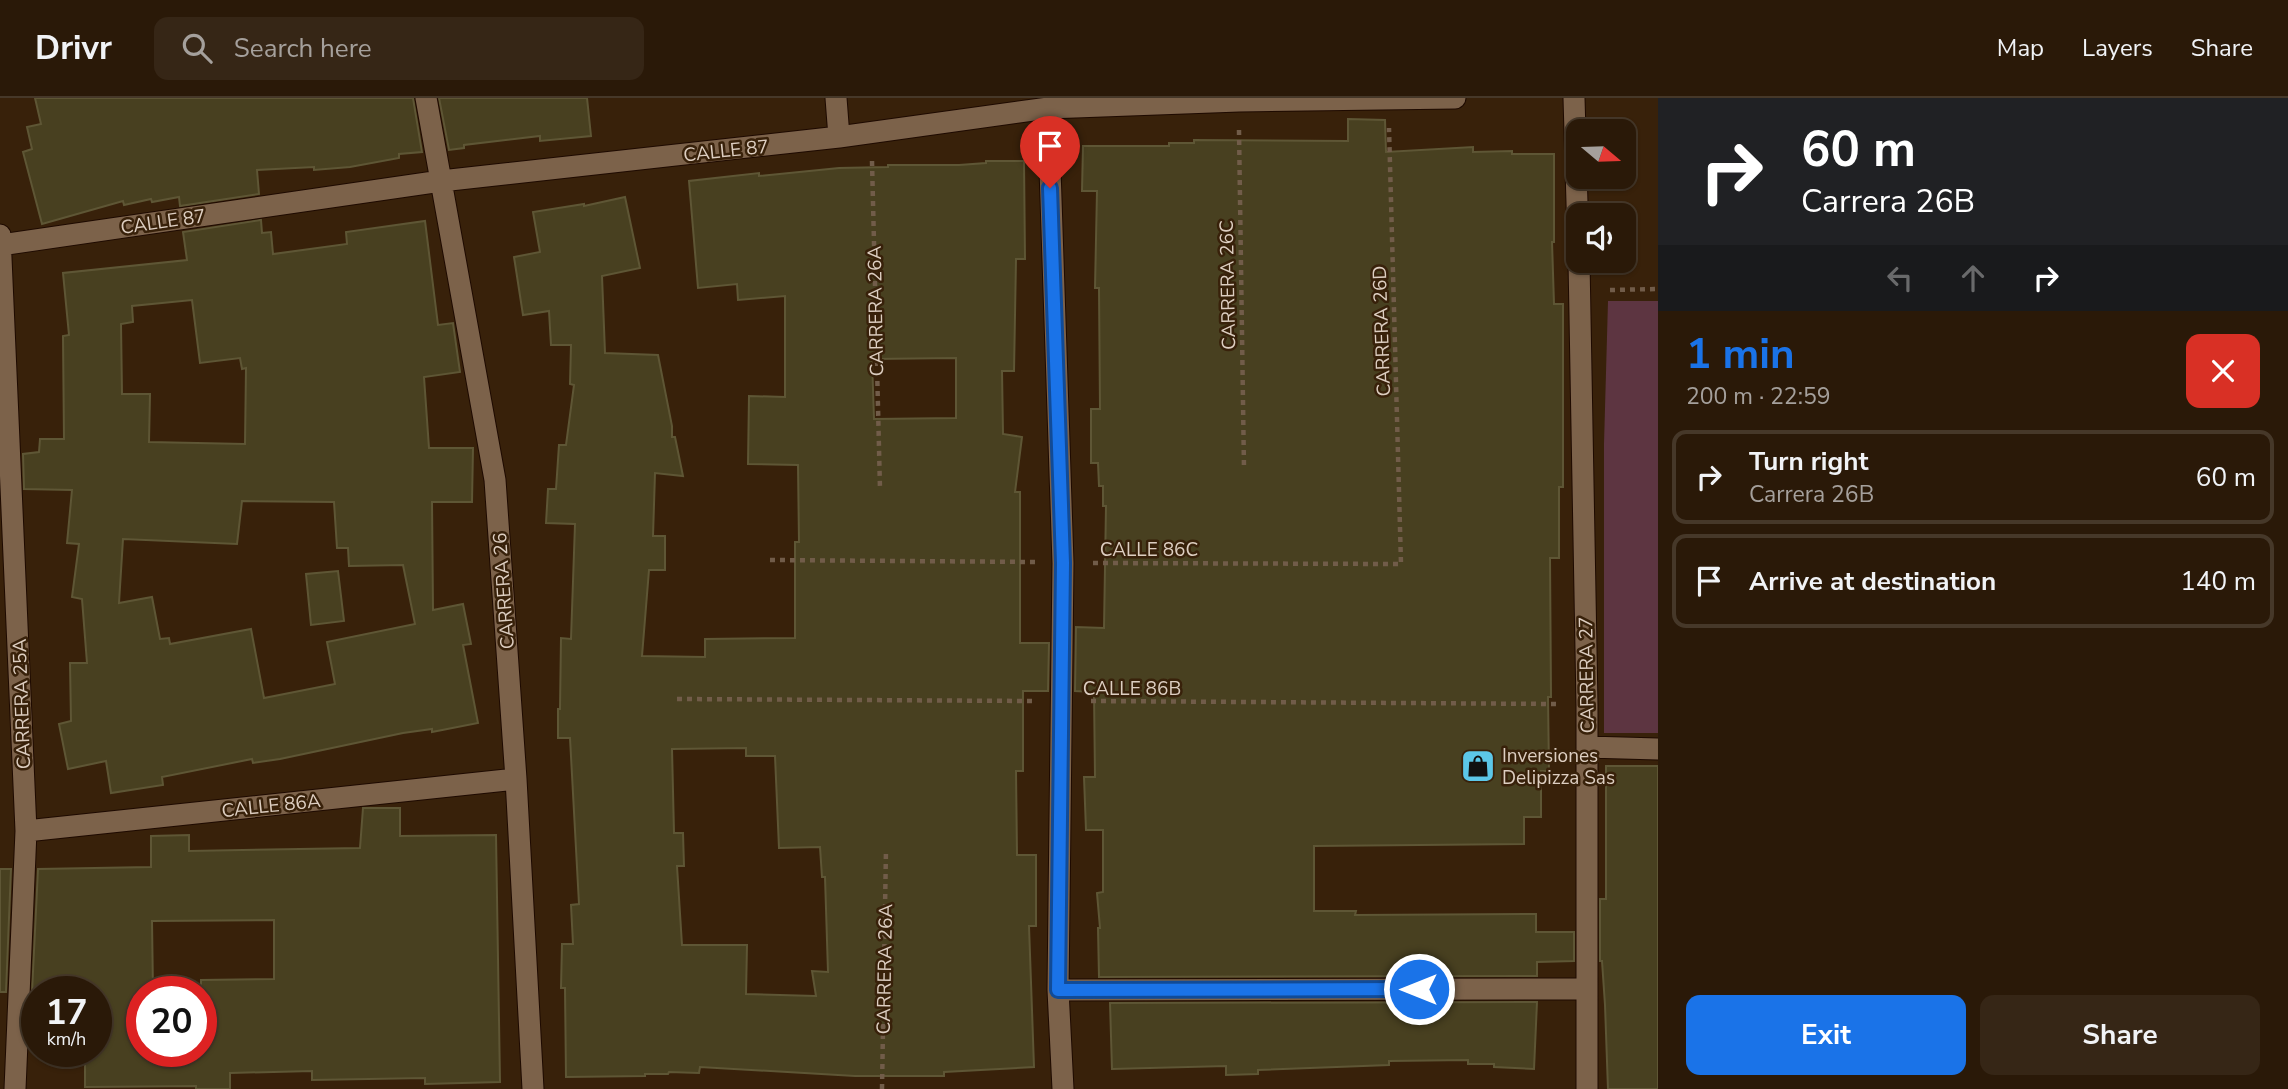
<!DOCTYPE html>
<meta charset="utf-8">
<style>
:root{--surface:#2a1908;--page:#362616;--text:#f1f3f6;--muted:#a5a09c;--line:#463829;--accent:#1a73e8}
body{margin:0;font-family:"Nunito Sans",sans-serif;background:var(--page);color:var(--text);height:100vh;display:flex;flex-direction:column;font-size:26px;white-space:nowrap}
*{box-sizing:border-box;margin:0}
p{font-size:23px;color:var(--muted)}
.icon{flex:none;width:38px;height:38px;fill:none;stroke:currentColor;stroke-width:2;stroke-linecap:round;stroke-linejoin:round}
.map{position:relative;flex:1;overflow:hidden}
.drawer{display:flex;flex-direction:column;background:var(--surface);width:630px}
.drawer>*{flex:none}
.top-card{background:#202124;color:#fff;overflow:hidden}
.needle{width:46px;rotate:109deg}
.controls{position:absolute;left:1566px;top:21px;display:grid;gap:14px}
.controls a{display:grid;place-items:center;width:70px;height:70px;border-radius:14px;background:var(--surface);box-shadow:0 2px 5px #0004,0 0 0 2px var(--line);font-size:35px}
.speed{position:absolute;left:21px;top:878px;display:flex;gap:14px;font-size:35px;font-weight:700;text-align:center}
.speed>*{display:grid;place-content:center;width:91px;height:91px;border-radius:50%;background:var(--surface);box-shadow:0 2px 5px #0004,0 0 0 2px var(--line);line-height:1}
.speed small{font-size:18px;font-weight:400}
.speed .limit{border:10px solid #d22;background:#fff;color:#111}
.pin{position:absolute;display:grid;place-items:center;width:60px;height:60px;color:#fff;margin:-72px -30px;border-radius:50% 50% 50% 0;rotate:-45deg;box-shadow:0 0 7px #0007}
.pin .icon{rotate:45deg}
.me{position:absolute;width:77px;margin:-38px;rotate:270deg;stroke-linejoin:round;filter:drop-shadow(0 0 5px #0008)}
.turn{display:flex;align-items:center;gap:24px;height:147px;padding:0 28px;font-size:32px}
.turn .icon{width:91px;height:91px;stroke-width:2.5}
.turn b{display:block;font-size:49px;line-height:60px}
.lanes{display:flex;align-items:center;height:66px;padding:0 28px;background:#0003;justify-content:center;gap:35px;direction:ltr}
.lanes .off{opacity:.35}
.round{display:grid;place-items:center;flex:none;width:74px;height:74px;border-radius:14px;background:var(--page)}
.summary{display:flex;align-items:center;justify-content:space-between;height:119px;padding:0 28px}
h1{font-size:42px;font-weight:700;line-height:52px;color:var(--accent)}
.primary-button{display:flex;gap:14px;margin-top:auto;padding:14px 28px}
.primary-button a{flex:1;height:80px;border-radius:14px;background:var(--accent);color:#fff;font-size:28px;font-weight:700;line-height:80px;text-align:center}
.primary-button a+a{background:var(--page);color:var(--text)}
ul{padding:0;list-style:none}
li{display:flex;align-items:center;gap:21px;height:94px;margin:0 14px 10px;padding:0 14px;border:4px solid var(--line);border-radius:14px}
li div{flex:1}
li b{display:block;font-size:26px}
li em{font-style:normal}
header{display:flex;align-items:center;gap:42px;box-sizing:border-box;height:98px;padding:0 35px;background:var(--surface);border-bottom:2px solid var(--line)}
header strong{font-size:33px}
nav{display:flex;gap:38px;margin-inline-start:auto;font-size:24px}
.search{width:490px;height:63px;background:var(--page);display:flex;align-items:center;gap:18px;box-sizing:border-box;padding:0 24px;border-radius:14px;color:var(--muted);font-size:26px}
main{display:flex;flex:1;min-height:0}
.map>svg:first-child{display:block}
.green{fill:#5d3541}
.building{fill:#484020;stroke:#5e5635;stroke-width:2;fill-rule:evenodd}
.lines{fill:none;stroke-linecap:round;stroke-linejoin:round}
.minor-casing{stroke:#1e0a00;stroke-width:23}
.path{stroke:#715c49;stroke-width:4.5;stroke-dasharray:5 5;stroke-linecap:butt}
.minor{stroke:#7c624a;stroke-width:21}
.route-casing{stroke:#114b97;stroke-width:18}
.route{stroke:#1a73e8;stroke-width:12}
.labels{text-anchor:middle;stroke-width:5;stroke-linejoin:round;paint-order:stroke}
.street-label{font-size:19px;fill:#ddcec1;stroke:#38210a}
.poi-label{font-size:19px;fill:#ddcec1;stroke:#38210a;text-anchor:start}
</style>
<header>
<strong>Drivr</strong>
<div class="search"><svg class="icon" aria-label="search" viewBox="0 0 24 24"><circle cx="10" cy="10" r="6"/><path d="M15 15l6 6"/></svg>Search here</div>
<nav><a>Map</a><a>Layers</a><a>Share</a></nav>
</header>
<main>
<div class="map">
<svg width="1658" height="991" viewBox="0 0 1658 991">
<rect width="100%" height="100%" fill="#38210a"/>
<path class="green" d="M1608,203H1658V635H1604V346Z"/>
<path class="building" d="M35,0H413L422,54L399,56V60L350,69L314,72V69L257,72L259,96L180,108L179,99L152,104L151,101L124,107L123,103L42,126L23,54L32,51L27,29L41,26Z
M439,0H587L591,38L540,43V38L464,47V50L449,52Z
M1348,21L1385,22L1386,54L1473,49V54L1512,53V56H1554V144H1552L1554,206H1563V389H1559V460H1550L1551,599H1548L1549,673H1541V719H1524V746L1314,748V813H1356L1355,817L1536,816V834H1574V863L1537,864V878L1099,879L1098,830H1100L1097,795L1103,794V732H1086L1084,679H1095L1094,594L1075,593L1076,529L1104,530L1106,408H1103V388H1099L1098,365H1091V311H1100L1099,190H1095L1097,93H1082L1083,48H1169V45H1194V42L1348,43Z
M986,63H1024L1025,161H1016L1014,273H1002L1003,336L1022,339L1015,394H1020V545H1049L1048,593H1023V673H1016L1017,757H1036V828H1029L1034,969L944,974V978H855L700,969L699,975L669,974L668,976H645V978L566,979L565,890H561L562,846H573L571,807L579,806L570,640H558V611H560L561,540L571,541L575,426L546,425L548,391H556L559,347H566L574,287L570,286L571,247H551L549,213L523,217L514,159L540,154L533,114L584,106V108L625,99L640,170L602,178L605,255L658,257L672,328V339H675L683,378L655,375L653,438H665V472H649L642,558L705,559V541L795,540V444H799L798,367L748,366L749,298L785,299V198L738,202L737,186L698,190L689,83L759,75V78L839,70L888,69V67H959L986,65ZM956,260V320L874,321L872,261ZM746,650V658H775L779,750L820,749L822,779H825L828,874L812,873L816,898L746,896L747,847H682L677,768H684L683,735H674L672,651Z
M261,122L262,135L271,134L273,156L347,146L346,134L425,123L438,227L453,225L460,274L424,279L429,350H473L472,404H432L433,512L463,506L471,546L463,547L478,625L432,634V631L403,635L280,661L253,665L252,661L162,679L163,687L111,695L106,663L68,671L59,626L71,623L70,565H87L82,501L72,499L79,446L67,445L72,392L24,391L23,356L39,354L40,341H64L63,238L69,237L63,175L187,162L183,134ZM192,202L200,265L240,260L242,271L246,270L245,346L149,344L150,296H122L121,226L133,224L132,208ZM242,403L334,404L337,450H348L349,468L403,467L415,526L327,544L335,586L264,600L251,531L170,546L169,540L160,541L152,499L119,505L123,441L237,446Z
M338,473L344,523L311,527L306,476Z
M1606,668H1658V991H1608L1605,907L1602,863H1600V801H1606Z
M363,710H400V738L496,737L500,984L425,986V980L312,982V973L230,975V991H196V988L85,989V954H96V894H32L38,771L151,769V738L189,737V753L360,750ZM274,822V881L201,882V954H142V894H153L152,823Z
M0,771H11L6,894H0Z
M1537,904L1534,971L1494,969V966H1468V962L1389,963V967L1258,972V976L1226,977V968L1112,971L1110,905Z"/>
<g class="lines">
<g class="minor-casing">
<path id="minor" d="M426,0L495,382L516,681L533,991
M836,0L839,39
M1574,0L1578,140
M1048,10L1063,465L1058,892L1063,991
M0,137L26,733L15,991
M0,147L441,83L839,39L1048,10L1239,3L1455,0
M1579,163L1587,607V991
M1587,649L1658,651
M26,733L516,681
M1058,892L1585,891"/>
</g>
<path class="path" d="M1239,32L1244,371
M872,63L880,391
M1610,192L1658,191
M770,462L1035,464
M1093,465L1401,466L1389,30
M677,601L1033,603
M1091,603L1558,606
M882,991L886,751"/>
<use href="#minor" class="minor"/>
</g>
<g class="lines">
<g class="route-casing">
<path id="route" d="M1050,90L1063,465L1058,892L1419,891"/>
</g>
<use href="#route" class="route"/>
</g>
<defs>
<g id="shop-square" transform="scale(1.75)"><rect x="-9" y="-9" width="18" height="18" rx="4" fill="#5cc7e8" stroke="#38210a"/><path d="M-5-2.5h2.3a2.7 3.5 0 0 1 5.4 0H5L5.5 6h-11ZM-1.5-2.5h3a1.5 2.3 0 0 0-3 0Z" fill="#111"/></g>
</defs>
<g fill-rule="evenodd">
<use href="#shop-square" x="1478" y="668"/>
</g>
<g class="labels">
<g class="street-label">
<text transform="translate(726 52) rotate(-6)" y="7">CALLE 87</text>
<text transform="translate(163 123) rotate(-8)" y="7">CALLE 87</text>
<text transform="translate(1227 187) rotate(-91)" y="7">CARRERA 26C</text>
<text transform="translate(875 213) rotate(-91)" y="7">CARRERA 26A</text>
<text transform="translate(1381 233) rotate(-92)" y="7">CARRERA 26D</text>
<text x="1149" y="458">CALLE 86C</text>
<text transform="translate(503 493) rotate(-94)" y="7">CARRERA 26</text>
<text transform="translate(1586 577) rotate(-91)" y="7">CARRERA 27</text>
<text x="1132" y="597">CALLE 86B</text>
<text transform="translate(21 606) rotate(-92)" y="7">CARRERA 25A</text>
<text transform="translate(271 707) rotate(-6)" y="7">CALLE 86A</text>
<text transform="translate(884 871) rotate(-89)" y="7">CARRERA 26A</text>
</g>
<g class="poi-label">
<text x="1502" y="664">Inversiones<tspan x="1502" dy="22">Delipizza Sas</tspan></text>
</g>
</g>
</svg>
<div class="controls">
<a><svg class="needle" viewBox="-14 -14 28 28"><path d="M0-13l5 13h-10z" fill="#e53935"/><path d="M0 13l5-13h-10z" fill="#a5a09c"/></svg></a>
<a><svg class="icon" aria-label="sound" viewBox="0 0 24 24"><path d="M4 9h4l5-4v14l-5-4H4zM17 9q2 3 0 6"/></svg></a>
</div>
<div class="speed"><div>17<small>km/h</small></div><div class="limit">20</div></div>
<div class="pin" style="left:1050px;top:90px;background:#d93025"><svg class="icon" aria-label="arrive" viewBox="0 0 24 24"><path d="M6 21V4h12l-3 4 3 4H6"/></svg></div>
<svg class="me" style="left:1419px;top:891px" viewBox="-20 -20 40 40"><circle r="17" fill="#1a73e8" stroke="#fff" stroke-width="3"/><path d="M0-11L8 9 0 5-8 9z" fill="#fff"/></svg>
</div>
<section class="drawer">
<div class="top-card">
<div class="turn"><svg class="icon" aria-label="right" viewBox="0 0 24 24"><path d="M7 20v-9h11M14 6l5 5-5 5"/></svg><div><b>60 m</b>Carrera 26B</div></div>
<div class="lanes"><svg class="icon off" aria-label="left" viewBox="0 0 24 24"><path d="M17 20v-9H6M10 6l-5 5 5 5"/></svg><svg class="icon off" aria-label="ahead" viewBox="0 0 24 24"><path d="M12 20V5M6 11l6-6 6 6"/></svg><svg class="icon" aria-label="right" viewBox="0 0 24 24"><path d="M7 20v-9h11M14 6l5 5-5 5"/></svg></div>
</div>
<div class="summary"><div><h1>1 min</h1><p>200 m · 22:59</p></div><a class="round" style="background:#d93025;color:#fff"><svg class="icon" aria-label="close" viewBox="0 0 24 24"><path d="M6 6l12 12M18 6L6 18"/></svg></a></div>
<ul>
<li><svg class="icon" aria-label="right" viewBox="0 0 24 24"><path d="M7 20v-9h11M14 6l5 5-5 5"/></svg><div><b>Turn right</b><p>Carrera 26B</p></div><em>60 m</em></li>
<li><svg class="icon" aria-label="arrive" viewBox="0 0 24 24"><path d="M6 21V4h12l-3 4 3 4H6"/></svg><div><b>Arrive at destination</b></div><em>140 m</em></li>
</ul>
<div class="primary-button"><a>Exit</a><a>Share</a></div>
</section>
</main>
